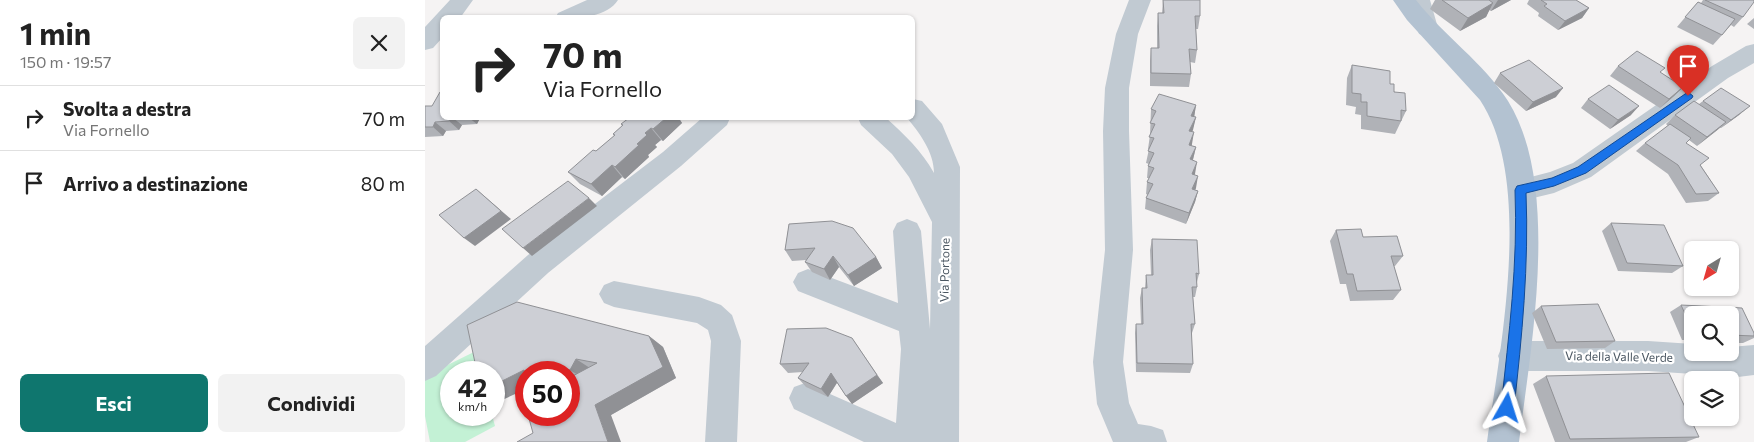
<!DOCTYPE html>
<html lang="it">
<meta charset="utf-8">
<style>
:root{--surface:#fff;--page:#f2f2f2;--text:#222;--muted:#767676;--line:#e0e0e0;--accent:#0f766e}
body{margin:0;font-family:Commissioner,sans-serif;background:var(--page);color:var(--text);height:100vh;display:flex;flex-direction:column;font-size:19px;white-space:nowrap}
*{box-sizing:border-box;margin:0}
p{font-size:16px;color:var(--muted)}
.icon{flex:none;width:28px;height:28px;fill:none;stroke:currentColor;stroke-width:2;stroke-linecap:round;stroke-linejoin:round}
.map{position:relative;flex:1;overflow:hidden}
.side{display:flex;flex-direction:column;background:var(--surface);width:425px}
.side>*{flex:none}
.banner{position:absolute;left:15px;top:15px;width:475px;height:105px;border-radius:8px;box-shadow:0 1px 4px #0004;background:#fff;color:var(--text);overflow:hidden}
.needle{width:32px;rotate:217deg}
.tools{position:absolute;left:1259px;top:241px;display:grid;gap:10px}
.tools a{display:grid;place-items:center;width:55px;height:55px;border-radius:8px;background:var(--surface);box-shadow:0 1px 4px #0004;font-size:25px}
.speed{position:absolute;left:15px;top:361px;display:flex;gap:10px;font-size:25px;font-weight:700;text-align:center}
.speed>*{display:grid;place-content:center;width:65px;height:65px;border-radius:50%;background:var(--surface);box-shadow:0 1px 4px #0004;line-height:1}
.speed small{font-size:12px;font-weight:400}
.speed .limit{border:8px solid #d22;background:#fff;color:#111}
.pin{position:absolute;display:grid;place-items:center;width:42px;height:42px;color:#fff;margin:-51px -21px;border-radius:50% 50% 50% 0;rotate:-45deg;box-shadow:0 0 5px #0007}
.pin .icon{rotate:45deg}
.me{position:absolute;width:55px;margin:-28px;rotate:6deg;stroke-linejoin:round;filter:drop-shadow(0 0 4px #0008)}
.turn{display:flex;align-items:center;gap:18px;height:105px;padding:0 20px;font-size:22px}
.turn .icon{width:65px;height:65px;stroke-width:2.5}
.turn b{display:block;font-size:35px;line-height:42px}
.round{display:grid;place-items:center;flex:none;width:52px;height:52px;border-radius:8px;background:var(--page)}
.head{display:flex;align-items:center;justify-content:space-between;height:85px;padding:0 20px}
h1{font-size:30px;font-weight:700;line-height:38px}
.cta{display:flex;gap:10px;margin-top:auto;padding:10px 20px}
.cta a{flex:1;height:58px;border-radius:8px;background:var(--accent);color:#fff;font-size:20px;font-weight:700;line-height:58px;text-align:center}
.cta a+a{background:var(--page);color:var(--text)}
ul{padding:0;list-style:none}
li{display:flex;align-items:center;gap:15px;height:65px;padding:0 20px;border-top:1px solid var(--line)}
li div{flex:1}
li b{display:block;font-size:19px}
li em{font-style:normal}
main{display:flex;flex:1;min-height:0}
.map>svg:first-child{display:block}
.green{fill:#c3f1d5}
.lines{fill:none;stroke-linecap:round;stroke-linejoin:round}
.minor{fill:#c1cad2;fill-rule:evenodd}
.major{fill:#b3c2d1;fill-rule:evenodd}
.wall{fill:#b0b2b7}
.shaded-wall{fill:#909195}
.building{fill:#cdcfd5;stroke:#909195}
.route{fill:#1a73e8;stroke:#114b97}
.labels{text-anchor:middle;stroke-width:4.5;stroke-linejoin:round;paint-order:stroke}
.street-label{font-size:12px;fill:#4a5661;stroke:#fff}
</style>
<main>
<section class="side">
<div class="head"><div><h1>1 min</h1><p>150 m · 19:57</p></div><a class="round"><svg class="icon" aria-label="close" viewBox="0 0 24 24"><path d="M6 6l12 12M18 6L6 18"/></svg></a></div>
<ul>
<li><svg class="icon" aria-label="right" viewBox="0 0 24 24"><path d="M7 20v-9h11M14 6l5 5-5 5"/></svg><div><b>Svolta a destra</b><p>Via Fornello</p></div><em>70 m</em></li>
<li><svg class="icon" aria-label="arrive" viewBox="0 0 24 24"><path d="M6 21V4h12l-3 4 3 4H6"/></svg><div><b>Arrivo a destinazione</b></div><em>80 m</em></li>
</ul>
<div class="cta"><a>Esci</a><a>Condividi</a></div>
</section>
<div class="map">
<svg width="1329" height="442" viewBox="0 0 1329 442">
<rect width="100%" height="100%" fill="#f5f3f3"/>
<path class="green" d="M51,351L56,372H26V415H67L70,426L40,442H5L0,416V376Z"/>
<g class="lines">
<path class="minor" d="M25,0H48L35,18H18V37L8,48L0,50V27Z
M162,0H193C181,19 149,18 130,18L133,13Z
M704,0H726L713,34L704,88V131L708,250L698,362L704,403L713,424L726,426L738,430L742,442H688L672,404L668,362L680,250L678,131L680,88L691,34Z
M983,0H1005L1013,28L1010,34L1002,36L994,34Z
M1329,44V63L1303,78L1166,177L1129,193L1096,201L1087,198L1083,190L1087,182L1125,172L1148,163L1287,66L1321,46Z
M488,99L497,101L517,124L535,167L534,442H439L369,409L364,398L369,387L380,383L471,423L476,349L474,331L373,291L368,282L373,273L383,269L473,303L468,231L472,223L482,219L492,223L496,231L505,329L507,222L484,177L467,154L436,125L433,118H461C479,134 497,151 509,173C509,152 494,132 482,118H488Z
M277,118H305L302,125L256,166L123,273L11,376L0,381V346L103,255L238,152Z
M189,281L274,297L296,305L307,315L316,341L312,442H280L286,341L283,330L272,323L189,307L179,303L174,294L179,285Z
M1088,341H1223L1268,344V352H1305V347L1329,345V375L1313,377L1223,371H1088L1077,366L1073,356L1077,346Z"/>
<path class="major" d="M968,0H991C1019,36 1058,62 1083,101C1136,186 1106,346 1094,442H1062C1075,349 1109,181 1055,100L982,20Z"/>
</g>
<path class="wall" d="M738,0H775V16L773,29H771L772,50L770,63L765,62L766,74L764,87L725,86V61L726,48H732V26L733,13H737Z
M1010,0H1086L1066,11L1064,10L1061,17L1035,31L1005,9Z
M1104,0H1151L1164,8L1157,18L1133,30L1113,16L1114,13L1102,4Z
M1278,0H1329L1318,17L1309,27L1306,25L1288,45L1252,27L1273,2L1276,3Z
M1329,18V29L1322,24Z
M927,65L965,84L981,111L970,134L936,129V115L930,114L931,107L921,105L922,78Z
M1193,66L1236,73L1258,87L1249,96L1235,108L1185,76Z
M1075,73L1131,97L1101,111L1069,83Z
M1163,99L1206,115L1185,129L1156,108Z
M1278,101L1314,115L1296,128H1295L1272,146L1264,140L1261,143L1294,193L1283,201L1261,203L1243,174L1211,151L1220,143L1243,126L1241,124L1250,115L1274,104Z
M771,105L769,117H771L767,131V146L771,147L768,160L771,188L770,190L773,191L770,202L761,224L720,209L721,198L723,195L721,194L722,182L724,178H722L723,166L724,164L721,163L724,149H723L725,135L726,109Z
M0,106L18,118H55L52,124L37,125L34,130L21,131L18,136L0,137Z
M208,119L255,120L257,123L238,141L236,140L230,145L232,147L223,155L224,157L200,179L197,177L177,196L155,184L143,172L171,151L189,136L188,134L197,126L196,124Z
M1186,223L1258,266L1247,273L1193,271L1177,231Z
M364,224L451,257L457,268L429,286L414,267L405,280L387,272L380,262L381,260L367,261L360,250Z
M911,230L978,256L970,266H969L976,290L968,300L925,301L921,284H915L905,241Z
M727,239L774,274L772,282V287L770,297H768L770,324L767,333H766L768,364L765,373L711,372L710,333L711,324H716L715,298L717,288H720L721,275H726L725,250Z
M1256,305L1317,308L1329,333V338L1318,343H1305V315H1268V340H1257L1245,312Z
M1116,306L1190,341L1180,348L1122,349L1107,313Z
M224,336L238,347L251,378L186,415L108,433L144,415L147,377L144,376V372H101L75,401L69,372Z
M427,338L458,383L427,404L421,396L412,383L403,397L381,387L373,378L378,372L363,373L355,364Z
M1121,376L1274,437L1261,442H1130L1108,384Z"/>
<path class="shaded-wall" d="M1073,0H1086L1066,11Z
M1068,3L1061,17L1035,31L1043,18Z
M1164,8L1157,18L1133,30L1140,21Z
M1258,87L1249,96L1235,108L1244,99Z
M1138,88L1131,97L1101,111L1108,102Z
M771,105L769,118L766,116Z
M1214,106L1206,115L1185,129L1193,120Z
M1325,106L1314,115L1296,128L1306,120Z
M771,117L768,130L762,143L764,131Z
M26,118H28L37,125L34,130L24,121Z
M44,118H55L52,124Z
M241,118H258L255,120L257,123L238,141L228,129Z
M10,122L21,131L18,136L8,127Z
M1301,122L1291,131L1272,146L1282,137Z
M226,128L236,140L230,145L232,147L223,155L224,157L200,179L190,167L212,144L220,133Z
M769,132L767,144L762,157L764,145Z
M771,147L768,159L763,171L765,159Z
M772,162L770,174L764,185L767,174Z
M187,165L197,177L177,196L166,184Z
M773,176L771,188L765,201L767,189Z
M51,189L86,219L50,246L39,238Z
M773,191L770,202L761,224L764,213Z
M164,198L172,206L107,256L98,248Z
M408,256L414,267L405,280L399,269Z
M451,257L457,268L429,286L423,275Z
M224,336L238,347L251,378L186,415L196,442H183L170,405Z
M151,359L168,370L161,380L145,370Z
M124,365L135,372H109Z
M99,370L101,372V389L75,401L69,398V385Z
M406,373L413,381L403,397L396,389Z
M452,375L458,383L427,404L421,396Z"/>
<path class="building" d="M738,0H775V16H770L772,50L764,49L766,74L726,73V48H734L733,13H739Z
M1017,0H1064L1068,3L1043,18Z
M1116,0H1151L1164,8L1140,21L1119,6L1122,4Z
M1280,0H1329V2L1318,17Z
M1273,2L1310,19L1297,35L1260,17Z
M1212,51L1240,68L1235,72L1258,87L1244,99L1193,66Z
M1104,60L1138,88L1108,102L1075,73Z
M927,65L965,71V84H969V92L980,93L981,111L976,110V121L942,116V102H936V94L927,93Z
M1184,85L1214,106L1193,120L1163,99Z
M1296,88L1325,106L1306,120L1278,101Z
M15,92H18V118H26L24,121L10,122L8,127H0V106H7Z
M734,94L771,105L766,116L771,117L764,131L769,132L764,145L771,147L765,159L772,162L767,174L773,176L767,189L773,191L764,213L721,198L728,184L722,182L729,168L723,166L729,153L723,151L729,138L724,137L730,124L725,123L731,111L726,109Z
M1269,101L1301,122L1282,137L1250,115Z
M204,118L208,119L209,118H241L228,129L226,128L220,133L222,135L212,144L214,145L190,167L187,165L166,184L143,172L168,150L171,151L190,135L188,134L198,125L196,124Z
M1245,124L1266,138L1261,143L1284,158L1275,165L1294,193L1271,194L1253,165L1220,143Z
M143,181L164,198L98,248L77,229Z
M51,189L76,211L39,238L14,215Z
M407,221L428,228L451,257L423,275L408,256L399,269L380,262L390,248L360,250L364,224Z
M1186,223L1239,225L1258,266L1202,263Z
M936,229L938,237L972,236L978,256H966L976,290L932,291L928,274H922L911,230Z
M727,239L772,240L774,274L771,273L772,287H767L770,324H766L768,364L712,363L711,324H718L717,288H722L721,275H728Z
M92,302L224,336L238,367L170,405L183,442H92L108,433L103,415H144V378L172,363L151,359L145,370L124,365L109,372H101V376L100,377L99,370L69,385V372H52L42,325Z
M1173,304L1190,341L1131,342L1116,306Z
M1256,305L1317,308L1329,333V336L1305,335V315H1268V331Z
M401,328L427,338L452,375L421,396L406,373L396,389L373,378L384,363L355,364L362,329Z
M1244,373L1274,437L1145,439L1121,376Z"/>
<path class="route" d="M1263,92L1268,96L1267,98L1161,173L1129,186L1101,193C1104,265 1097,336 1089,408L1087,412L1082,414L1078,412L1076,408C1084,333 1093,264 1090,190L1092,186L1127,178L1153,167Z"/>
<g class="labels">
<g class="street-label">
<text transform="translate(520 270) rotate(-89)" y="4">Via Portone</text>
<text transform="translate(1194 357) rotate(1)" y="4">Via della Valle Verde</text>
</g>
</g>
</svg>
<div class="tools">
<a><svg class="needle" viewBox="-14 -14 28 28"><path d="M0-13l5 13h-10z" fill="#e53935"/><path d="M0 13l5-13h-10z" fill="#767676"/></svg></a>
<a><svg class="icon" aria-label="search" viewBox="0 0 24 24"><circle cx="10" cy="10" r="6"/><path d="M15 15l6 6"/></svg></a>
<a><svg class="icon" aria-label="layers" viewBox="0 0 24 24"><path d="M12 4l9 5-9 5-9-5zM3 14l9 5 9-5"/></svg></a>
</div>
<div class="speed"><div>42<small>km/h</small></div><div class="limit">50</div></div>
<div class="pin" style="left:1263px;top:96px;background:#d93025"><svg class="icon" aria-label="arrive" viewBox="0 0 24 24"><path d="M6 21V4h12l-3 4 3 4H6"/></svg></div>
<svg class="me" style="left:1082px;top:408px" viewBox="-20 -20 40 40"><path d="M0-17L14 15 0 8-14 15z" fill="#1a73e8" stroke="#fff" stroke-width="4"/></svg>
<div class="banner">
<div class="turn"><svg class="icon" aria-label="right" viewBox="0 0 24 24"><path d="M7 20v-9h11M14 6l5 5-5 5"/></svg><div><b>70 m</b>Via Fornello</div></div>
</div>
</div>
</main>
